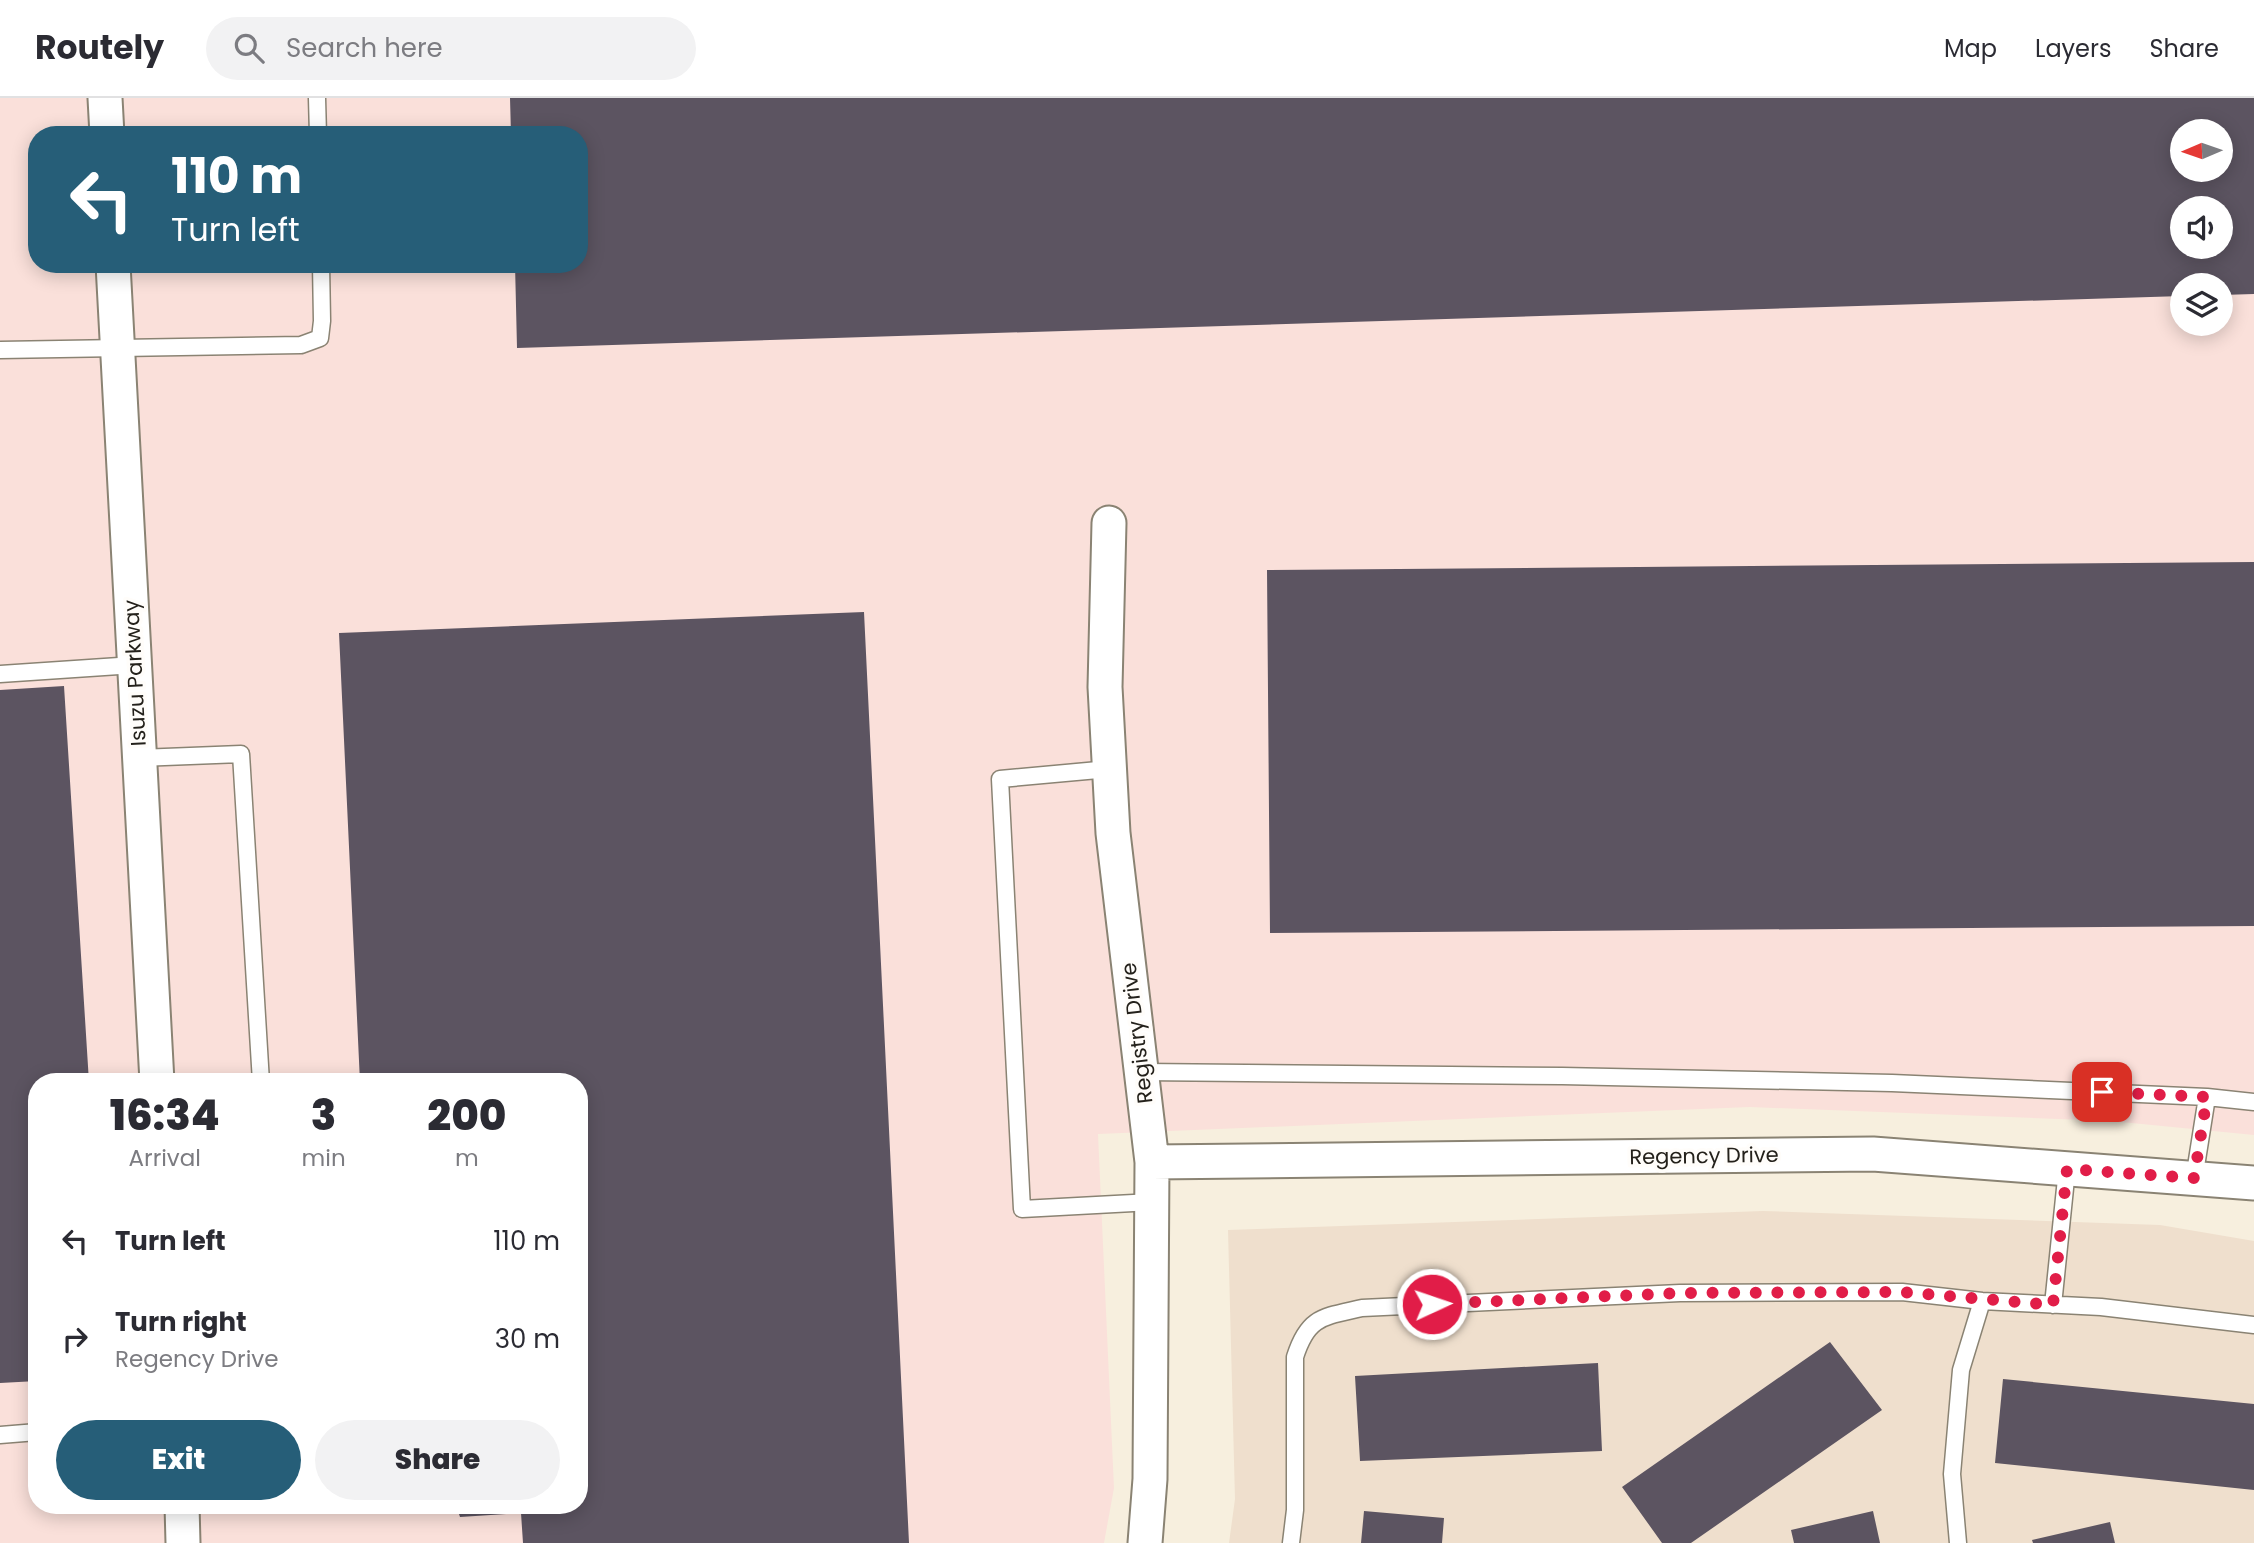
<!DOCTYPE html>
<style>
:root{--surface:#fff;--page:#f2f2f3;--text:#2b2b33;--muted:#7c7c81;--line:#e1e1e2;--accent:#265e78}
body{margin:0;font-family:Poppins,sans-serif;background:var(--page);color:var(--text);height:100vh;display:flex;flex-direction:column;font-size:26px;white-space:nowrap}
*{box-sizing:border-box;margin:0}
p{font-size:23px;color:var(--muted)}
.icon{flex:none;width:38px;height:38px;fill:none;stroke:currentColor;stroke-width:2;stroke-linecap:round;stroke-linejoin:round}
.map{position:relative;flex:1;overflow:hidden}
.sheet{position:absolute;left:28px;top:975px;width:560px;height:441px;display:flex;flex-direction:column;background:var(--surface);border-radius:28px;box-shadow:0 4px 18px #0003}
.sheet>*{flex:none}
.top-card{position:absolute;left:28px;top:28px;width:560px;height:147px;border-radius:28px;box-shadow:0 4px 18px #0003;background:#265e78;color:#fff;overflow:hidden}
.needle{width:46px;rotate:268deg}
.tools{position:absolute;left:2170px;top:21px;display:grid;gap:14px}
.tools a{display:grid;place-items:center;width:63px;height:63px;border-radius:50%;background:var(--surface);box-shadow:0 4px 18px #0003;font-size:35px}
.pin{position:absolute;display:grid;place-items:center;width:60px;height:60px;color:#fff;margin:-30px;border-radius:14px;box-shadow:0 4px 10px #0006}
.me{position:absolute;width:77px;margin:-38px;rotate:87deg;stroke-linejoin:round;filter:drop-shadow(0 0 5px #0008)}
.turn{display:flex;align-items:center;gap:24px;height:147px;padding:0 28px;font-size:32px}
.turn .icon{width:91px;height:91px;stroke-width:2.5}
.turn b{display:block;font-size:49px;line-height:60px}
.eta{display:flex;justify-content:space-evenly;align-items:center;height:119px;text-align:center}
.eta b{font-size:42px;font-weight:800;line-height:49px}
.action{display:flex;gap:14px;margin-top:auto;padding:14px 28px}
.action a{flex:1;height:80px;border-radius:42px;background:var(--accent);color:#fff;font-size:28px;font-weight:800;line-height:80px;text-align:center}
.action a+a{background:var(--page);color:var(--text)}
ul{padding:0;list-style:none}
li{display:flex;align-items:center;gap:21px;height:98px;padding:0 28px}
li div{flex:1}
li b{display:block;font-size:26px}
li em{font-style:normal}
header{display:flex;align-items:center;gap:42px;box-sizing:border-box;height:98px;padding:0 35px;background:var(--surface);border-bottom:2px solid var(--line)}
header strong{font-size:33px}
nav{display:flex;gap:38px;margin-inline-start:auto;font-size:24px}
.search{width:490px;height:63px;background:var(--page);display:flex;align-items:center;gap:18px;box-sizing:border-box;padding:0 24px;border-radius:38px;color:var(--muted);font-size:26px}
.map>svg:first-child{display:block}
.commercial{fill:#efdfcd}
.industrial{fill:#fae0da;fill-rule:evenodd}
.building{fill:#5c5461;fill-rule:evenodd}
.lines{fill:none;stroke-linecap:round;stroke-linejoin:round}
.service-casing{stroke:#8a8373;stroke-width:19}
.minor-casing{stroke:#8a8373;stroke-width:37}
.service{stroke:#fff;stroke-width:16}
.minor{stroke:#fff;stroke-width:33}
.route{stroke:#e11d48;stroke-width:12;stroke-dasharray:0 21.6}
.labels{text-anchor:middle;stroke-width:7;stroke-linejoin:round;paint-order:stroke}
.street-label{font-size:21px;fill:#24211b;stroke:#fffdfa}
</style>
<header>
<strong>Routely</strong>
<div class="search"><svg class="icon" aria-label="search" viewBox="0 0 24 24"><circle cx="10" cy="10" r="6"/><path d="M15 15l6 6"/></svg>Search here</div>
<nav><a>Map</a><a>Layers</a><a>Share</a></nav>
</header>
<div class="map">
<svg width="2254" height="1445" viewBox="0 0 2254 1445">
<rect width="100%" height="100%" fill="#f7efde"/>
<path class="commercial" d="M1763,1113L2160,1127L2254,1143V1445H1229L1235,1401L1228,1132Z"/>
<path class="industrial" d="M0,0H2254V1037L2111,1023L1750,1009L1098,1036L1114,1390L1104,1445H0ZM2182,33H2221V72H2182ZM37,37H579V166H37ZM2182,110H2221V149H2182ZM2182,187H2221V226H2182ZM37,984H579V1407H37Z"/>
<path class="building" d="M510,0H2254V196L2221,197V187H2182V198L517,250L515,166H579V37H511ZM2182,33H2221V72H2182ZM2182,110H2221V149H2182Z
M2254,464V828L1270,835L1267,472Z
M864,514L909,1445H523L521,1415L460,1419L456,1407H579V984H360L339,535Z
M64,588L89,984H37V1283L0,1285V592Z
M1830,1244L1882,1312L1691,1445H1662L1622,1389Z
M1598,1265L1602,1353L1360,1363L1355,1278Z
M2003,1281L2254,1306V1392L1995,1365Z
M1364,1413L1444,1420L1442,1445H1361Z
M1873,1413L1880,1445H1794L1791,1432Z
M2110,1424L2115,1445H2033L2032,1442Z"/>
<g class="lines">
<g class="service-casing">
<path id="service" d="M317,0L318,37
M0,252L301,247L320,240L322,223L321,166
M0,576L134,567
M139,660L241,656L261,984
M1109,671L1000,681L1022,1111L1152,1104
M1142,974L1562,978L1892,985L2207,999L2194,1081
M2207,999L2254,1004
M2053,1207L2067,1071
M0,1337L37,1334
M1291,1445L1295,1412V1259C1308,1218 1323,1219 1362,1210L1680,1195L1902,1194L1982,1203L2101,1209L2254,1227
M1958,1445L1952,1376L1961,1272L1982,1203"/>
</g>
<g class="minor-casing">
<path id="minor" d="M105,0L107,37
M113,166L157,984
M1109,425L1105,589L1113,735L1152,1064L1150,1381L1145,1445
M1152,1064L1873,1056L2254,1085
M182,1407L183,1445"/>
</g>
<use href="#service" class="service"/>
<use href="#minor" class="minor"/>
</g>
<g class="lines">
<path class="route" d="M1432,1206L1680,1195L1902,1194L2053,1207L2067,1071L2194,1080L2207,999L2102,994"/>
</g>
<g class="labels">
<g class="street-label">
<text transform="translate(135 575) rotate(-93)" y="7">Isuzu Parkway</text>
<text transform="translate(1137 935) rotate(-97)" y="7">Registry Drive</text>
<text transform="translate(1704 1058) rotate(-1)" y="7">Regency Drive</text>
</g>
</g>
</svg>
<div class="tools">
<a><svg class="needle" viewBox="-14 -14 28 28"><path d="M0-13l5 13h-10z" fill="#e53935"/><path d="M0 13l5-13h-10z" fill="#7c7c81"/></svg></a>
<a><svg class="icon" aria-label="sound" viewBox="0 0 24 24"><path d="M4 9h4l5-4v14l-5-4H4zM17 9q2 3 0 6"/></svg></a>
<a><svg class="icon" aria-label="layers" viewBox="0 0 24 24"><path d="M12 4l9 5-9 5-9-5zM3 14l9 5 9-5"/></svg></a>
</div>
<div class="pin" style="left:2102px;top:994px;background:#d93025"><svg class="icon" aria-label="arrive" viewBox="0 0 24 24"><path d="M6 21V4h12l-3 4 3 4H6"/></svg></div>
<svg class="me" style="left:1432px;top:1206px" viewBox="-20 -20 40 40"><circle r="17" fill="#e11d48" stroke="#fff" stroke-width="3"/><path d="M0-11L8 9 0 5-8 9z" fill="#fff"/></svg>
<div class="top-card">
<div class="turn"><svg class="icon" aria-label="left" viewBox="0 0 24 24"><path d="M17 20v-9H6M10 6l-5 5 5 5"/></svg><div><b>110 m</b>Turn left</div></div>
</div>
<section class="sheet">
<div class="eta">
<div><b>16:34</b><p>Arrival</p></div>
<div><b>3</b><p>min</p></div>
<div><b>200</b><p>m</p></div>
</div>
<ul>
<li><svg class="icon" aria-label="left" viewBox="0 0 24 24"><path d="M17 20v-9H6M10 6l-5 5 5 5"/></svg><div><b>Turn left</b></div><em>110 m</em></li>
<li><svg class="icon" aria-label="right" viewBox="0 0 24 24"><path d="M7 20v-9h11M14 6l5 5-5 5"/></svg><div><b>Turn right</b><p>Regency Drive</p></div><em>30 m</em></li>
</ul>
<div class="action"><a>Exit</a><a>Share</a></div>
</section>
</div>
